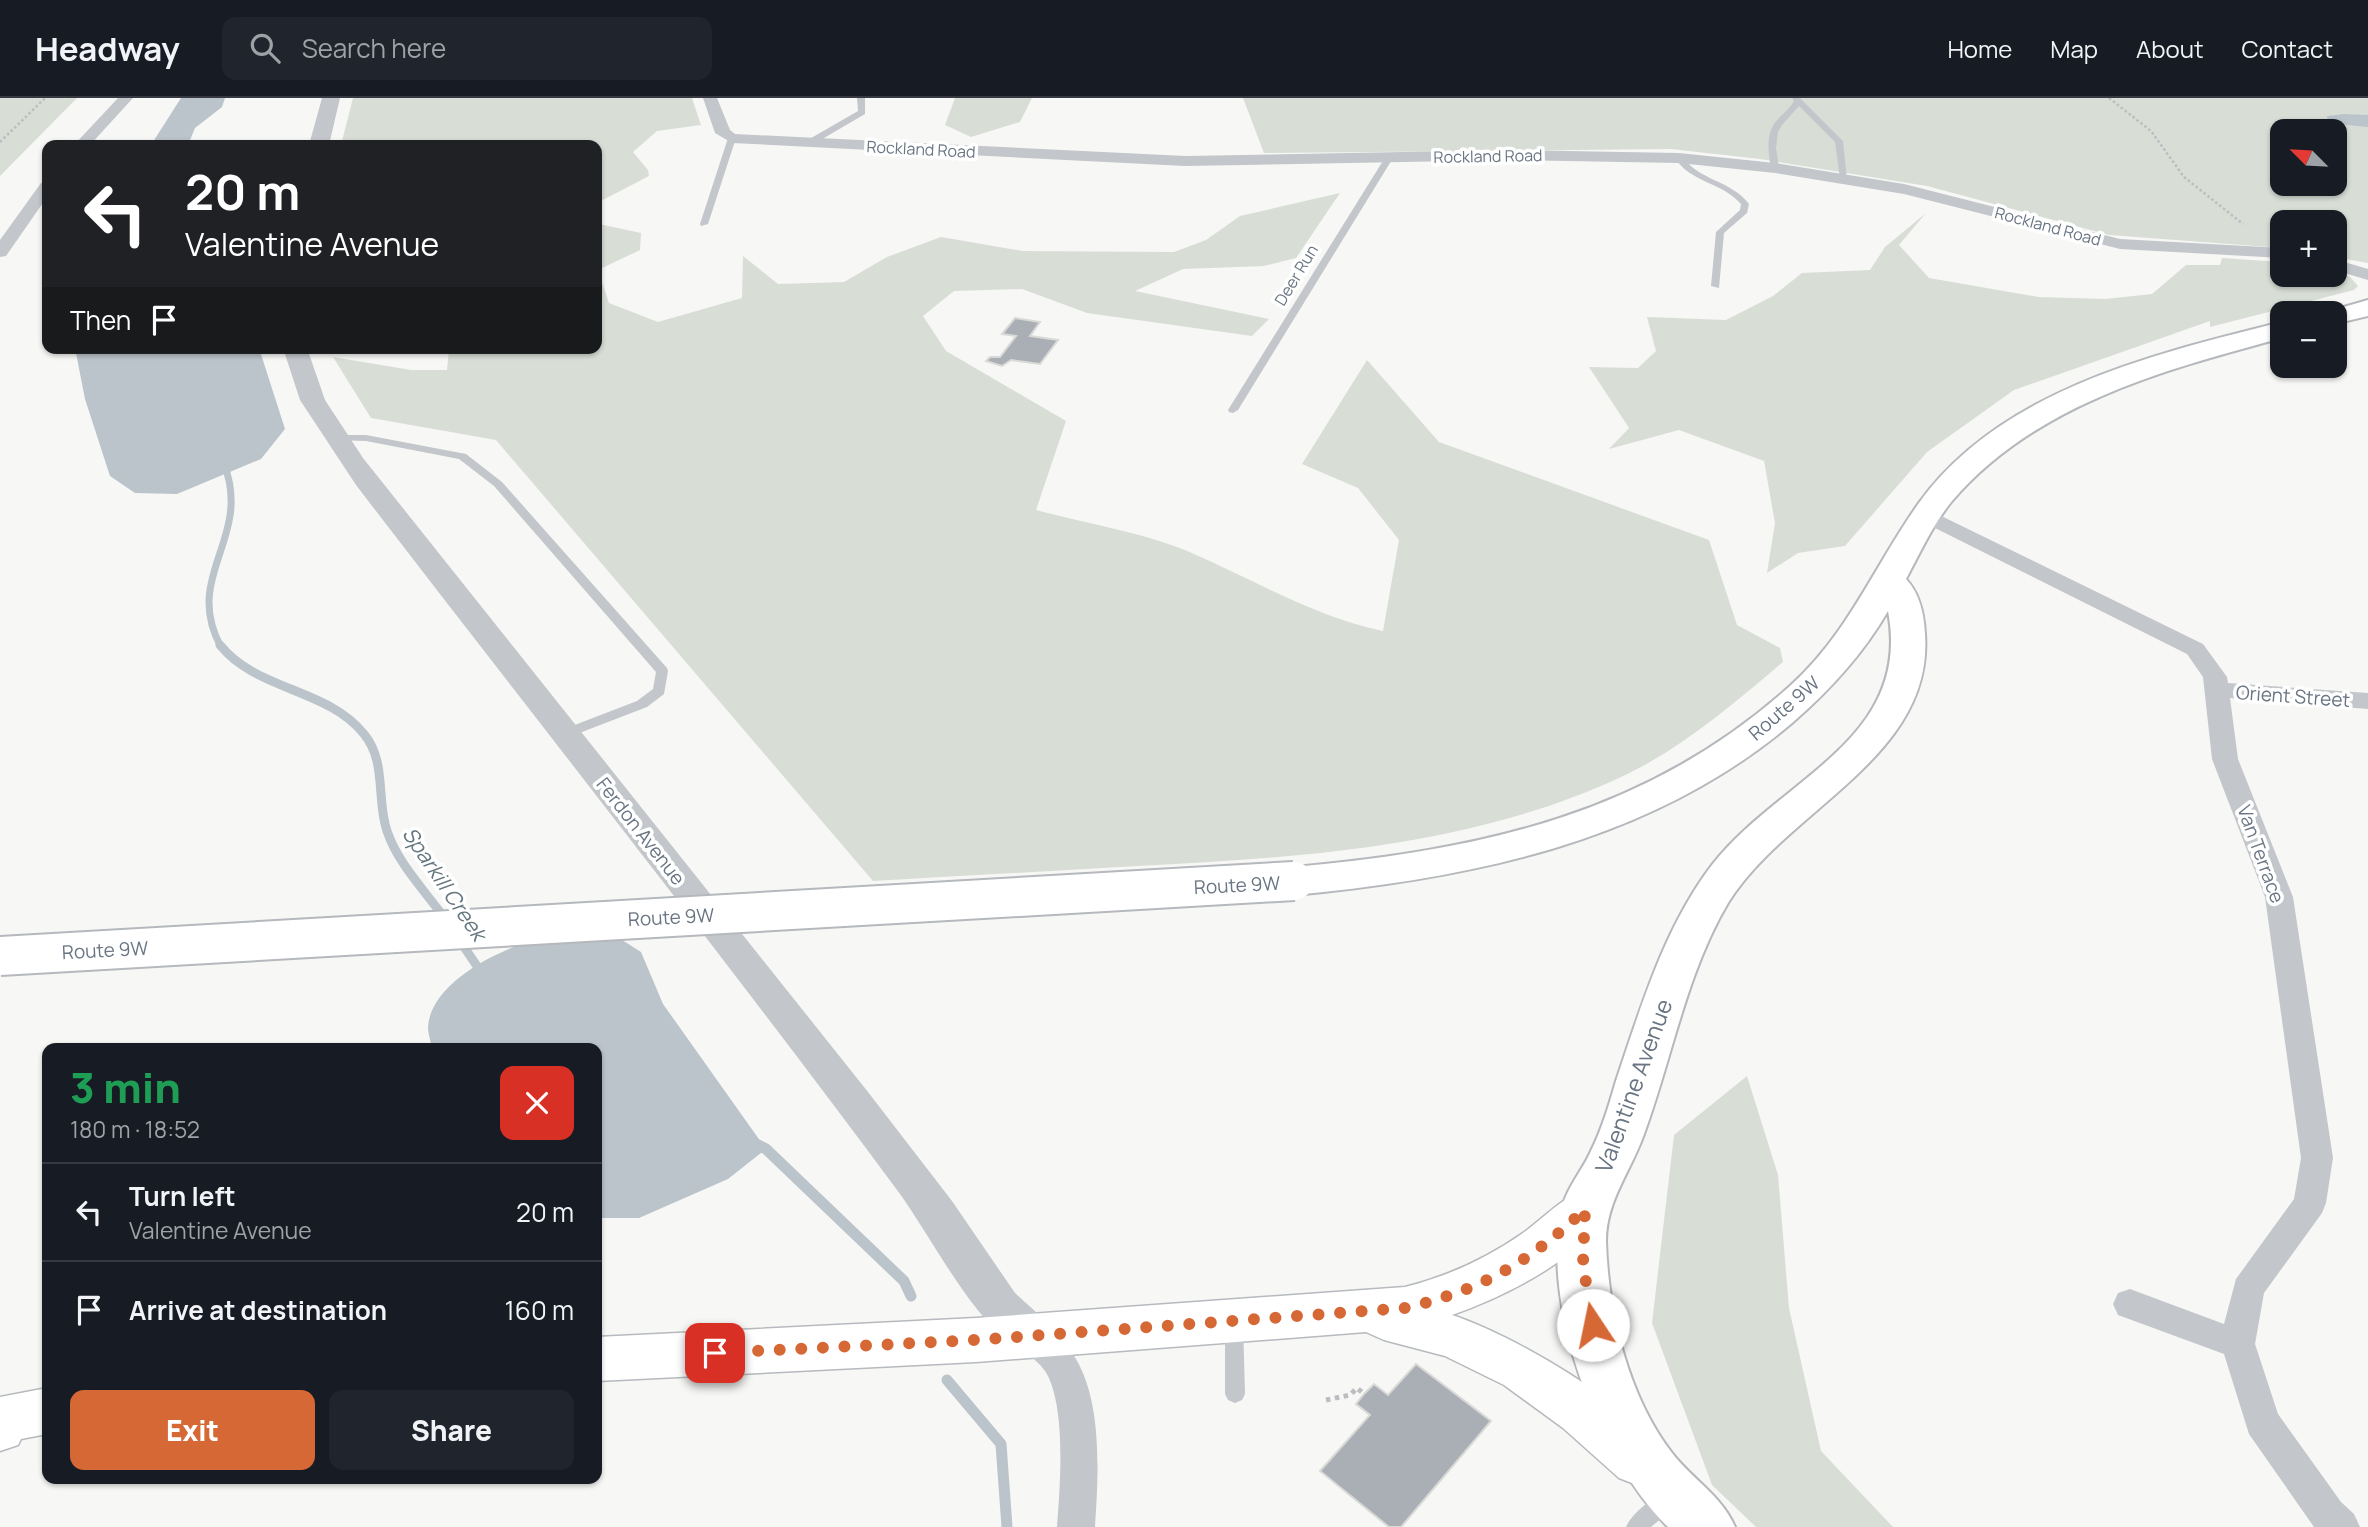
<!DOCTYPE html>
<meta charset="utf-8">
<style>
:root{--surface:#171b24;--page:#20242c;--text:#f1f3f6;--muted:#9ea1a6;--line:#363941;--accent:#d66836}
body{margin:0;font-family:Manrope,sans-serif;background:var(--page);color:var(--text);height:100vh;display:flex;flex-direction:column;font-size:26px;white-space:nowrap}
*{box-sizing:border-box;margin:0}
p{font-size:23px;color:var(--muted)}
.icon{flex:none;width:38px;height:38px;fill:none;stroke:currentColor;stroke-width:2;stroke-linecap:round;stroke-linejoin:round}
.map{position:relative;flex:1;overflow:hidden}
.sheet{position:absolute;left:42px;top:945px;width:560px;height:441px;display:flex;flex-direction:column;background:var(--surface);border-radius:14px;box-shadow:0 2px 5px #0004}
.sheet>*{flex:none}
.guide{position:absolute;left:42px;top:42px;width:560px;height:214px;border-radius:14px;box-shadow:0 2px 5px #0004;background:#202124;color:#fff;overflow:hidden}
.needle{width:46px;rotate:294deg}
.controls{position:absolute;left:2270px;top:21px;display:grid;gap:14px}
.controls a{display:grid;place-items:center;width:77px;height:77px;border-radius:14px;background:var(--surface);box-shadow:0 2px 5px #0004;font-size:35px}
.pin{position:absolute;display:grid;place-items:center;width:60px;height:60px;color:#fff;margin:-30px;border-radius:14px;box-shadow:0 4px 10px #0006}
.me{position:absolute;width:77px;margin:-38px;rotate:349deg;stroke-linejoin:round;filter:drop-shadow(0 0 5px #0008)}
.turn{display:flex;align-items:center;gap:24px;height:147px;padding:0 28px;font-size:32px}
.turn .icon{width:91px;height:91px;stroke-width:2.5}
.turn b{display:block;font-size:49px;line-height:60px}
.then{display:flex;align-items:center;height:66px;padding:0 28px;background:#0003;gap:14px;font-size:26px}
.round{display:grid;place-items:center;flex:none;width:74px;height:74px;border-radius:14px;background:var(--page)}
.head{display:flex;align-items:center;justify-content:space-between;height:119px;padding:0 28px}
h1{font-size:42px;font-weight:800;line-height:52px;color:#1e9e55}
.action{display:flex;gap:14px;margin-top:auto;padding:14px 28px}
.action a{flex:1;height:80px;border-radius:14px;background:var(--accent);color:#fff;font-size:28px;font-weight:800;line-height:80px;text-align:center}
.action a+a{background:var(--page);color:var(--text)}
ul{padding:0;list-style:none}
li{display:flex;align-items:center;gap:21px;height:98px;padding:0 28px;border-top:2px solid var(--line)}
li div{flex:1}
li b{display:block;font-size:26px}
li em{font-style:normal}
header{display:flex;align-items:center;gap:42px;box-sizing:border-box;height:98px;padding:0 35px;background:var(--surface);border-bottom:2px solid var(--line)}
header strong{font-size:33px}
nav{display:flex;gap:38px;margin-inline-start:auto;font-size:24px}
.search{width:490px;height:63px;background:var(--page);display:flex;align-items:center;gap:18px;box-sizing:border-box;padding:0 24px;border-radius:14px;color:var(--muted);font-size:26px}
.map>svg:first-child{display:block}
.green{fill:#d8ded6;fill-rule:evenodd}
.water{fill:#bbc4ca}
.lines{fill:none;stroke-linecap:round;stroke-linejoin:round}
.stream-far2{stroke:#bbc4ca;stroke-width:7}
.stream-far1{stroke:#bbc4ca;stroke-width:9}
.stream{stroke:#bbc4ca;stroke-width:11}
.building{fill:#a9afb5;stroke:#d9d9d7;stroke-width:2}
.secondary-casing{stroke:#b6babe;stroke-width:3}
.primary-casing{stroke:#b5b8bc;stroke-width:4}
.path-far1{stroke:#bbbdc0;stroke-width:2.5;stroke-dasharray:2.5 2.5;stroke-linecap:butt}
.path{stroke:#bbbdc0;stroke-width:5;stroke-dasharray:4.5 4.5;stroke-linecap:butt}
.service{fill:#c3c6ca;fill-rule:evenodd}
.minor{fill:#c3c6ca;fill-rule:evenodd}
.tertiary{fill:#c3c6ca;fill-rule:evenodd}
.secondary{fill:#fff;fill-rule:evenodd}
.primary{fill:#fff;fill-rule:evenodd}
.primary-bridge-casing{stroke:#b5b8bc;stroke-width:42;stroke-linecap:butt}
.primary-bridge{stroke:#fff;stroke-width:38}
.route{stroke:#d66836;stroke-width:12;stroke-dasharray:0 21.6}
.labels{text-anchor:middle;stroke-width:7;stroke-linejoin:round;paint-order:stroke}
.far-street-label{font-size:16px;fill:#697583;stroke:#fff}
.street-label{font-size:19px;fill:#697583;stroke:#fff}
.water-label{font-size:21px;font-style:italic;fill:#64767f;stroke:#fff}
.near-street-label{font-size:23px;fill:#697583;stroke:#fff}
</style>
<header>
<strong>Headway</strong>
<div class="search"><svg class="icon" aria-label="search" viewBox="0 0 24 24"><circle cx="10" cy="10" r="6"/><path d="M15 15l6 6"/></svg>Search here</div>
<nav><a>Home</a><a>Map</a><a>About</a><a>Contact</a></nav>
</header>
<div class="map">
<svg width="2368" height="1429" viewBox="0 0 2368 1429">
<rect width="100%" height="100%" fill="#f7f7f5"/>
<path class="green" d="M0,0H77L0,78Z
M353,0H692L701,27L657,33L633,54L648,72L649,78L597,105V47H341Z
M955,0H1032L1020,24L971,39L945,27Z
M1243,0H2368V165L2335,159L2334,124H2282V150L2109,137L1927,88L1760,61L1671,51L1264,55ZM2282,33H2334V86H2282Z
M1340,95L1296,160L1264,168L1183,171L1135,193L1269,221L1252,238L1087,215L1022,191L954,193L923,218L946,253L1066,323L1036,412C1081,424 1143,435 1185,452C1251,480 1312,518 1383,533L1399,442L1358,390L1302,366L1367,262L1439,344L1709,442L1737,527L1780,550L1783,564C1732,607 1680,652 1619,680C1470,749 1299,760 1138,768C1050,773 962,778 873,783L496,342L371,320L333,259L411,272H447L449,250H597V113L599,126L641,135L640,152L598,172L609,205L658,224L742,200L743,158L778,186L844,184L887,159L941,139L1023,153L1174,154L1206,142L1240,118Z
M1926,115L1899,147L1929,180L2039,199L2105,201L2152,196L2186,167H2220L2222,160L2282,164V177H2334L2335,174L2350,179L2358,188L2354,192L2210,229V223L2014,292L1927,354L1845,448L1798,455L1767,475L1775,425L1764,363L1679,332L1609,351L1629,330L1589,269L1638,270L1656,253L1647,219L1726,222L1773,198L1802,175L1870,172L1885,149Z
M1747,978L1778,1077L1789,1210L1821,1353L1893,1429H1756L1712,1387L1652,1225L1674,1037Z"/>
<path class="water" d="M181,0H225L222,9L195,30L188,47H151Z
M2344,16L2368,17V29L2328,25L2327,18Z
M75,250H259L285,331L261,361L177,396L135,395L110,378L85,301Z
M611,835L641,854L663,906L766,1051L728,1081L639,1120H597V950H432C431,944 428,936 428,929C431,879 516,843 557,836C574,833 594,835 611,835Z"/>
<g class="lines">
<path class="stream-far2" d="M221,549C182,478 253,440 224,366"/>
<path class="stream-far1" d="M220,547C257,593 327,590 364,636C387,664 376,701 387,733C398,766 426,794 446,822
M460,843L481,874"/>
<path class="stream" d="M756,1046L766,1051L904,1183L911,1198
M947,1282L1001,1346L1007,1429"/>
</g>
<path class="building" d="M1015,220L1040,224L1030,238L1058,242L1040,266L1011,262L1002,268L986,263L990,259H1000L1016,238L1002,236Z
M1416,1266L1491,1323L1401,1429H1389L1320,1373L1370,1317L1356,1306L1364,1296L1374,1286L1388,1297Z"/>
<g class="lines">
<g class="secondary-casing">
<path id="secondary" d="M1585,1092L1601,1098L1608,1111C1583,1161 1503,1199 1452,1217C1510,1236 1638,1307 1663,1363L1655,1380L1637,1387L1619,1380L1563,1330L1504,1287L1445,1258L1384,1242L1366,1234L976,1264L597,1283V1239L976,1220L1405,1189C1448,1178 1486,1161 1523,1135C1544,1120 1561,1100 1585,1092Z
M47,1290V1336L21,1341L18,1347L0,1353V1299Z"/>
</g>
<g class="primary-casing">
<path id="primary" d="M2368,202V218L2334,226V215H2323Z
M2282,224V240C2164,272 2035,306 1952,403C1933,426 1920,455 1906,481C1920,496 1924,516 1925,536C1934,660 1785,712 1728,805C1686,876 1672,960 1644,1036C1631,1073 1606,1103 1606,1143C1608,1214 1628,1298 1672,1355C1692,1381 1722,1398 1735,1429H1668C1598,1360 1542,1212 1561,1114C1565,1092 1582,1073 1591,1053C1602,1031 1609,1007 1616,983C1641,909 1664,830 1712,767C1778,681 1913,643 1888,513C1863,556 1830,592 1792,625C1652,744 1472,780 1294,797L1280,793L1274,783L1280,773L1294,769C1480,752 1647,717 1790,588C1849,535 1874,468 1919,405C2000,292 2154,256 2282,224Z"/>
</g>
<path class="path-far1" d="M2109,0L2151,33L2184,79L2243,126
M0,44L45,0"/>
<path class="path" d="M1326,1302L1350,1297L1357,1290L1364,1296"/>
<path class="service" d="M857,0H865V16L812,47H806V43L858,13Z
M1792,0H1800L1843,43L1847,82L1840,80L1835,44L1799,8L1782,27L1778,34L1776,50L1779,70L1775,73L1771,70C1768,52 1765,34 1779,20C1785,14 1790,10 1794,3Z
M732,38L736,40L708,126L701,128L700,126L728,40Z
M1386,58L1393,60L1238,312L1233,315L1229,314L1228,312Z
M1676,58H1682C1699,83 1731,82 1749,106L1747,115L1724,135L1719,190L1711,188L1716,134L1740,112L1741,106C1722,84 1691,85 1675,60Z
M336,337H366L466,356L502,384L667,570L668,573L664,596L647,609L569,639H559L557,636L559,633L637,603L653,591L656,574L494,388L459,361L366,343L332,342L331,340Z
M1234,1217L1241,1219L1243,1225L1245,1296L1242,1302L1235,1305L1228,1302L1225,1296V1225L1227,1219Z
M1667,1393L1674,1396L1677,1403L1674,1410L1651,1429H1626C1632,1415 1653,1399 1667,1393Z"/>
<path class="minor" d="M118,0H133L90,47H74Z
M703,0H717L730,32L735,36L1185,58L1509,52L1679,55L1775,65L1904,86L2120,141L2282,150V160L2120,151L1904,96L1775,75L1679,65L1509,62L1185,68L732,45L715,35Z
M47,83V99L6,158L0,159V142L41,85Z
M2334,161L2368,171V182L2334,172Z
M1927,411L2203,546L2227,579L2228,585L2368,595V611L2230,600L2238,661L2293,799L2333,1060L2326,1105L2322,1115L2264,1195L2255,1246L2278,1316L2341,1404L2354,1416L2360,1429H2314L2249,1336L2224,1256L2118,1217L2113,1206L2118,1195L2130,1191L2224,1226L2236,1181L2294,1101L2301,1060L2265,799L2212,661L2203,579L2187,556L1919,422L1916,417L1919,412Z
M1031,1223C1108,1251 1099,1363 1095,1429H1057C1060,1388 1066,1316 1048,1278C1040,1262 1021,1255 1014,1238L1019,1227Z"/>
<path class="tertiary" d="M322,0H340L329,47H309Z
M283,250H307L325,302L363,360L868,994L952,1103L1015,1195L1047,1224L1053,1238L1047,1252L1031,1258C982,1240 932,1140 900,1096C723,857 537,623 356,387L300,302Z"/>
<use href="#secondary" class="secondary"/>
<use href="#primary" class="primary"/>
<g class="primary-bridge-casing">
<path id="primary-bridge" d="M0,858L1294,783"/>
</g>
<use href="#primary-bridge" class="primary-bridge"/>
</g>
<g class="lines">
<path class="route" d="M715,1255L976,1242L1405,1210C1481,1192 1529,1165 1585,1111L1583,1166L1593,1227"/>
</g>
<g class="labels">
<g class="far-street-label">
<text transform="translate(921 51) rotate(3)" y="6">Rockland Road</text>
<text transform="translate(1488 58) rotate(-1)" y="6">Rockland Road</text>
<text transform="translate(2048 128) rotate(15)" y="6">Rockland Road</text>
<text transform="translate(1296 177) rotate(-59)" y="6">Deer Run</text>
</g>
<g class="street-label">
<text transform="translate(2293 598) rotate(4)" y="7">Orient Street</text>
<text transform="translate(1784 610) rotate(-41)" y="7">Route 9W</text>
<text transform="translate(641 733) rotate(52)" y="7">Ferdon Avenue</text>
<text transform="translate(2261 756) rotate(70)" y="7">Van Terrace</text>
<text transform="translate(1237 787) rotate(-3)" y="7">Route 9W</text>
<text transform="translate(671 819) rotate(-3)" y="7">Route 9W</text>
<text transform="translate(105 852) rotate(-3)" y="7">Route 9W</text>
</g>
<g class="water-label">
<text transform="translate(444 786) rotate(56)" y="7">Sparkill Creek</text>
</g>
<g class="near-street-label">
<text transform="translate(1634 988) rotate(-70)" y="8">Valentine Avenue</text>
</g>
</g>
</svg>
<div class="controls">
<a><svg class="needle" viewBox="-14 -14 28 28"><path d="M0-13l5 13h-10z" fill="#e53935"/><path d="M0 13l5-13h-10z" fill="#9ea1a6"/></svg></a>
<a>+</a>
<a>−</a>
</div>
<div class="pin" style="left:715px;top:1255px;background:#d93025"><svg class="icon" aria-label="arrive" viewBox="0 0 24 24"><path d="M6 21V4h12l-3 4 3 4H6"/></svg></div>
<svg class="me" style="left:1593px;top:1227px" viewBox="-20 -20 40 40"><circle r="19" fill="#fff"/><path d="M0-13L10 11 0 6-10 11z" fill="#d66836"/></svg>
<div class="guide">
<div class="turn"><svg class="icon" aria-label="left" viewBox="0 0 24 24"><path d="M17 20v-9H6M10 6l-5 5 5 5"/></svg><div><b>20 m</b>Valentine Avenue</div></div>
<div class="then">Then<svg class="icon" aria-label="arrive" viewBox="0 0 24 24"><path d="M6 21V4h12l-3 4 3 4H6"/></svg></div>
</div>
<section class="sheet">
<div class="head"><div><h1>3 min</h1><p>180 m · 18:52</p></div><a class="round" style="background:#d93025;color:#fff"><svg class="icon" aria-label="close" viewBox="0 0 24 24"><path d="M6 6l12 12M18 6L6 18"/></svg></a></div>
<ul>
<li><svg class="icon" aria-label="left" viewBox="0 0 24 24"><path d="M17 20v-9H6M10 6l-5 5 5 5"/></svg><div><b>Turn left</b><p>Valentine Avenue</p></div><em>20 m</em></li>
<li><svg class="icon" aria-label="arrive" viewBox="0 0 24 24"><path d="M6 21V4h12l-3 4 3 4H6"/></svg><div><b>Arrive at destination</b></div><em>160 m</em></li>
</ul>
<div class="action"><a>Exit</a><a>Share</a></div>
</section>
</div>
